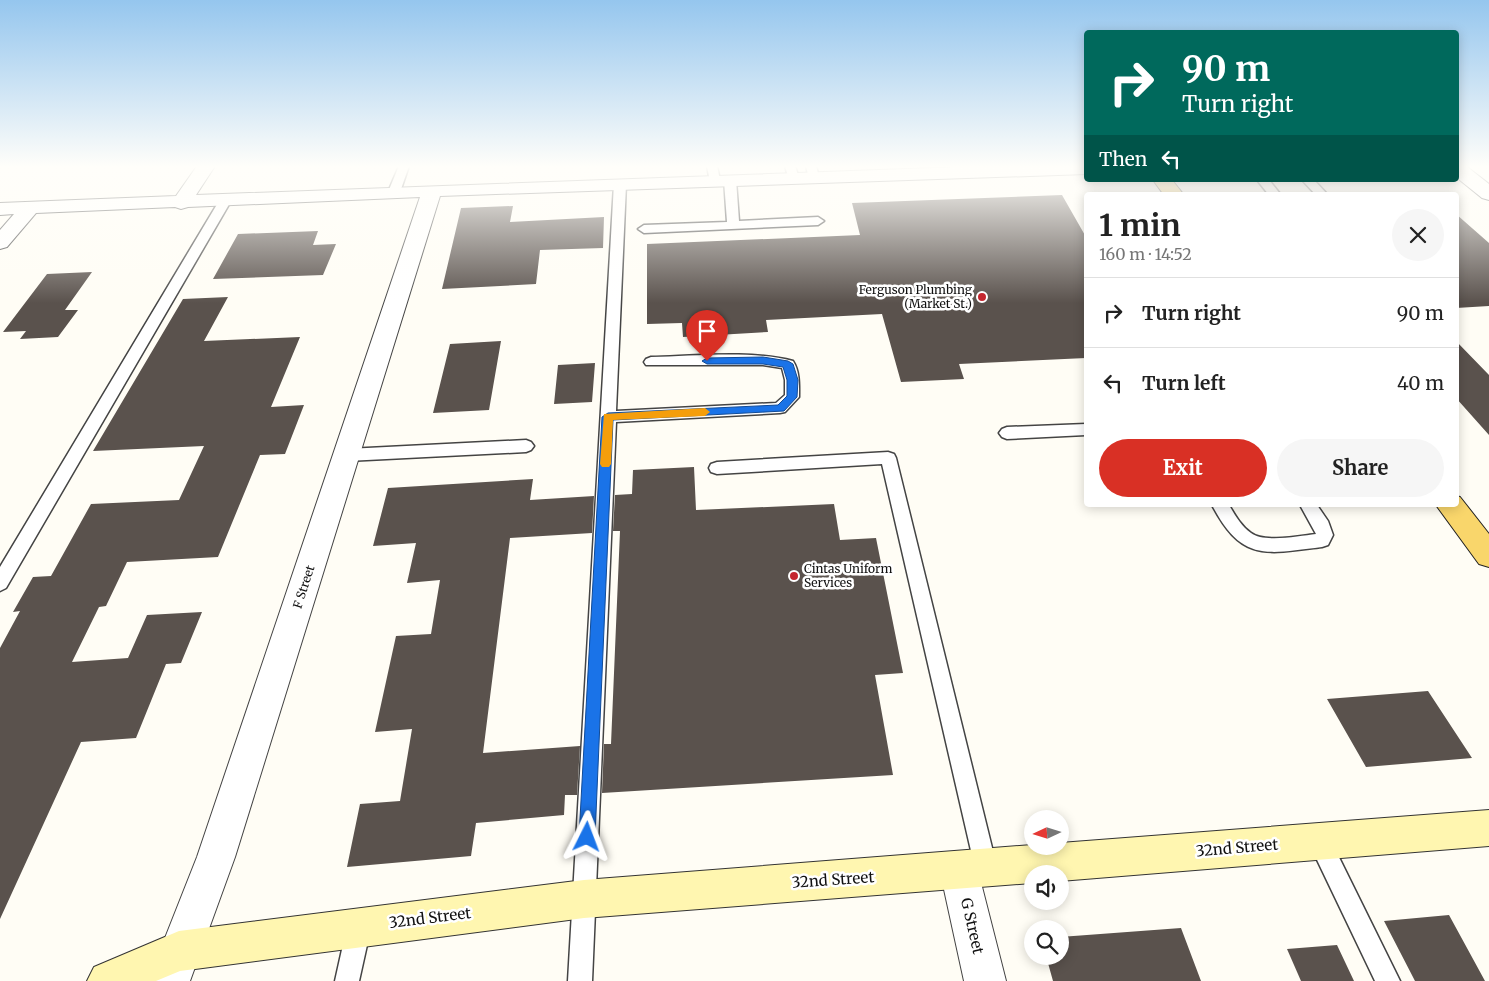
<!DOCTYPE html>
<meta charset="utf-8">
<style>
:root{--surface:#fff;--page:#f6f6f6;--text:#222;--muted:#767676;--line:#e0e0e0;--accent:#d93025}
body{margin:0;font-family:Merriweather,serif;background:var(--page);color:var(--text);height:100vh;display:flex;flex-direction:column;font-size:19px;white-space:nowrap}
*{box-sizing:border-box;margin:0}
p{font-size:16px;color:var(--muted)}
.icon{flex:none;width:28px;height:28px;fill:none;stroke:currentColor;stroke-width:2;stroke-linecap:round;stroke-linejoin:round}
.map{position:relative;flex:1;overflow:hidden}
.sheet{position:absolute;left:1084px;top:192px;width:375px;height:315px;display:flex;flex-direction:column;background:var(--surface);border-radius:5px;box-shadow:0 2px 12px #0003}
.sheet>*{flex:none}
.banner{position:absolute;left:1084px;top:30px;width:375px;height:152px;border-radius:5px;box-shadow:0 2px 12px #0003;background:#00695c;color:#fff;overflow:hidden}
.needle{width:32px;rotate:266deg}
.controls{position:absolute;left:1024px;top:810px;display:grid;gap:10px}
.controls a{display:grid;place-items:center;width:45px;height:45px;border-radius:50%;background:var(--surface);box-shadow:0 2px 12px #0003;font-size:25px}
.pin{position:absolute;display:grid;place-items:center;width:42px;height:42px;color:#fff;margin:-51px -21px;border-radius:50% 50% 50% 0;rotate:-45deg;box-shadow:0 0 5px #0007}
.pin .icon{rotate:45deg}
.me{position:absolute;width:55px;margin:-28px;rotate:3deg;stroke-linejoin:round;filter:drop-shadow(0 0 4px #0008)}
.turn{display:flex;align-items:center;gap:18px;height:105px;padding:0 15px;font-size:22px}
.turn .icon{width:65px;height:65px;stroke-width:2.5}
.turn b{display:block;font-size:35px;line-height:42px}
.then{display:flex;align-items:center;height:48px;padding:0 15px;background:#0003;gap:10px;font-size:19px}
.round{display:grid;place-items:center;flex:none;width:52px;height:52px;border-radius:26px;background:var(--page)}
.summary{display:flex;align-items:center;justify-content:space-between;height:85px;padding:0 15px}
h1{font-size:30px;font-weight:700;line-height:38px}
.primary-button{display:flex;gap:10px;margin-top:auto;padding:10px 15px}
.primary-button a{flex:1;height:58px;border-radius:30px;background:var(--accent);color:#fff;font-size:20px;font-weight:700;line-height:58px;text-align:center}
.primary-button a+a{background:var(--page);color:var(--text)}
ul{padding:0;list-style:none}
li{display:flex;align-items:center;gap:15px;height:70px;padding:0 15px;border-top:1px solid var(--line)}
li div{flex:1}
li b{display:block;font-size:19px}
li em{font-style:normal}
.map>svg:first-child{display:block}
.building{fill:#5a524d}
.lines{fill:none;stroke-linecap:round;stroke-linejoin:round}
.service-casing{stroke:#444;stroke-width:3}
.minor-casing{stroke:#444;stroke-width:2}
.secondary-casing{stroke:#333;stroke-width:2}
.primary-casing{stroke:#222;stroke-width:2}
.service{fill:#fff;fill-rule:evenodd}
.minor{fill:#fff;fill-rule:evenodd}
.secondary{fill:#fff6b0;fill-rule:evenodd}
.primary{fill:#f9d66b;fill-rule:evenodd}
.route{fill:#1a73e8;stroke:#114b97}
.slow{fill:#f59e0b}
.poi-dot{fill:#c4262e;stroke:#fff;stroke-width:2}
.labels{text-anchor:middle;stroke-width:5;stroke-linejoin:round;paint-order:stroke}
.poi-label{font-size:12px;fill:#111;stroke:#fff;text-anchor:end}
.street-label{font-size:12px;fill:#111;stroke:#fff}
.near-street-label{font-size:15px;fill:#111;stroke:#fff}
</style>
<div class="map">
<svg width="1489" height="981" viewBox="0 0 1489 981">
<rect width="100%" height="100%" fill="#fffdf5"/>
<path class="building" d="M1062,195L1086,237V358L959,364L964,379L901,382L882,314L766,320L768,332L683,337L682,323L647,324V244L860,235L852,203Z
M513,206L510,222L604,217L603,248L540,250L536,284L442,289L461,208Z
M1456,214L1489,243V306L1456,308Z
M318,231L313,245L336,244L323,275L213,279L238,234Z
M92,272L65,310H78L58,337L20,339L26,331L3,332L47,274Z
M228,297L204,341L300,337L271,407L304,405L285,454L260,455L218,557L127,562L106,606L99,607L72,662L128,658L147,615L202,612L181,663L166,664L136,738L81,742L0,919V648L20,611L13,612L33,577L51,576L91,504L179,500L204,446L93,451L183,299Z
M501,341L489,410L433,413L450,344Z
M1456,341L1489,375V435L1456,398Z
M595,363L592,402L554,404L558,365Z
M694,467L696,510L834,504L840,540L876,538L903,673L875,675L893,775L602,793L604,744H611L620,531H613L615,495L632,494L633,470Z
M533,479L530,500L594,496L592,533L510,538L483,753L580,746L577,795H565L564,815L476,823L471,856L347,867L360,804L400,801L412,729L375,732L396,636L431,634L440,580L407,583L416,543L373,546L388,488Z
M1428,691L1472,758L1366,767L1327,699Z
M1449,915L1485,981H1415L1384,921Z
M1181,928L1201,981H1053L1046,956H1060V937Z
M1337,945L1354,981H1301L1287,949Z"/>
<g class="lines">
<g class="service-casing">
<path id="service" d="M399,166H409L400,192L394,195L388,192Z
M707,166H717L720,180L718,182H710Z
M785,166H795L799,178L797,180H789Z
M806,166H816L819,177L817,179H809Z
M730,177L736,180L739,221L818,217L824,221L818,225L644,233L638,229L644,225L727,222L724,180Z
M1257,180H1269L1281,195H1269Z
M1302,180H1314L1328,195H1316Z
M620,181L626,184L616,411L776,403L785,395V380L782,368L763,365H646L644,362L646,359L651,357C693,356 754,350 793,361C800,372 799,385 799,397L785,412L780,413L616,422L592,981H568L614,184Z
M225,198L231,201L6,588L0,591V567L219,201Z
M1086,424V435L1007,439L1002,437L999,433L1002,429L1007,427Z
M526,440L531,442L534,446L531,450L526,452L347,461L341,459L339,455L341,451L347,449Z
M888,452L894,454L896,458L997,868L994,876L986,879L978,876L975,868L882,464L717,474L711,472L709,468L711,464L717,462Z
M1212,505H1229C1235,515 1241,526 1251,533C1264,543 1299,536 1316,534L1300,505H1317L1328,521L1333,535L1328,545L1322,547C1265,554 1242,562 1212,505Z
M1319,830L1327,833L1400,981H1375L1308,841L1311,833Z
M359,915L367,919L371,927L359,981H335L347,927L351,919Z"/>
</g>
<g class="minor-casing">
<path id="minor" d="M197,166H215L196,195L988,166H1086V174L440,196L235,857L190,981H148L197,857L420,197L188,207L181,209L175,207L36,213L7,247L0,249V230L14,214L0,215V203L176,196Z
M1456,166H1466L1489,184V200L1482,198L1456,177Z
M959,852L972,858L978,871L1006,981H964L940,871L946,858Z"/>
</g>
<g class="secondary-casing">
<path id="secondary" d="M1489,810V846L1060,881V874H1032V883L584,918L180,971L156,981H87L94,967L179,931L584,880L1032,845L1060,846V843Z"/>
</g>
<g class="primary-casing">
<path id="primary" d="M1153,180H1172L1184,195H1164Z
M1456,496L1460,497L1489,534V567L1479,564L1436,505H1456Z"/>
</g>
<use href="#service" class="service"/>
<use href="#minor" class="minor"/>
<use href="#secondary" class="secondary"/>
<use href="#primary" class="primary"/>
</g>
<linearGradient id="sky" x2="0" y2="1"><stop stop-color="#95c6ee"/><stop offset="0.55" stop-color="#fffefa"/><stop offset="1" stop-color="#fffefa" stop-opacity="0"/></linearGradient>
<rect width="1489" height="303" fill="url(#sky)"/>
<path class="route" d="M763,357L788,361L793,364L798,380L797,397L784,411L613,420L595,837L593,843L587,845L582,843L579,837L602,417L608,413L778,405L787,396V380L783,367L763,364H707L702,361L707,358Z"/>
<path class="slow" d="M705,408L710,412L705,416L613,420L611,464L609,467H602L600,464L604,414Z"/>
<g class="poi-dot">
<circle cx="982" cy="297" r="5"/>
<circle cx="794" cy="576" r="5"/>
</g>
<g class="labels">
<g class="poi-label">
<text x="972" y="294">Ferguson Plumbing<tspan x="972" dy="14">(Market St.)</tspan></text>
<text x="804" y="573" text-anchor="start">Cintas Uniform<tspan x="804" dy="14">Services</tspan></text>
</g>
<g class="street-label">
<text transform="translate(304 587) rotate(-72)" y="4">F Street</text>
</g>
<g class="near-street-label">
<text transform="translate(1237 848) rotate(-5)" y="5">32nd Street</text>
<text transform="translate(833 880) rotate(-4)" y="5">32nd Street</text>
<text transform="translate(430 918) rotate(-7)" y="5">32nd Street</text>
<text transform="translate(972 926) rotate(77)" y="5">G Street</text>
</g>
</g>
</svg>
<div class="controls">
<a><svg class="needle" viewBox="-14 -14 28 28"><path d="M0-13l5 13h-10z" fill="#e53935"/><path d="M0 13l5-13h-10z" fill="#767676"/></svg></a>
<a><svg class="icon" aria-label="sound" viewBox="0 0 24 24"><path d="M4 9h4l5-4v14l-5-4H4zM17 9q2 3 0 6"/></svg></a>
<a><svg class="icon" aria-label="search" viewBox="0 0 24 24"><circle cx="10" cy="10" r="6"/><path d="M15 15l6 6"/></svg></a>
</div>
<div class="pin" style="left:707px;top:361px;background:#d93025"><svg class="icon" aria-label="arrive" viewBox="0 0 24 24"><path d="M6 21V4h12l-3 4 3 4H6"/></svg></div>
<svg class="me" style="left:587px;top:837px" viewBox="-20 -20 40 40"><path d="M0-17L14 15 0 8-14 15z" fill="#1a73e8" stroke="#fff" stroke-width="4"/></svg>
<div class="banner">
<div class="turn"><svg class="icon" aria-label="right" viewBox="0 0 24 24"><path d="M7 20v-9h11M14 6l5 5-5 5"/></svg><div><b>90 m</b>Turn right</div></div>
<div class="then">Then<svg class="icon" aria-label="left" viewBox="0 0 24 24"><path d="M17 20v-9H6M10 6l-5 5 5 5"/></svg></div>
</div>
<section class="sheet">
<div class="summary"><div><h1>1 min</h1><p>160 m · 14:52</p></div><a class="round"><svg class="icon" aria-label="close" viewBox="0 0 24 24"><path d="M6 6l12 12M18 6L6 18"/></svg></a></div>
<ul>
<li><svg class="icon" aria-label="right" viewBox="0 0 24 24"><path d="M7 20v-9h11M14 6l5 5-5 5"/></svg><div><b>Turn right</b></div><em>90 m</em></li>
<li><svg class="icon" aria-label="left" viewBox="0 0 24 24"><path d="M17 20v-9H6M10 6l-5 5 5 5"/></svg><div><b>Turn left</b></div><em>40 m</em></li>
</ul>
<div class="primary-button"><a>Exit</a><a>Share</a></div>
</section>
</div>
